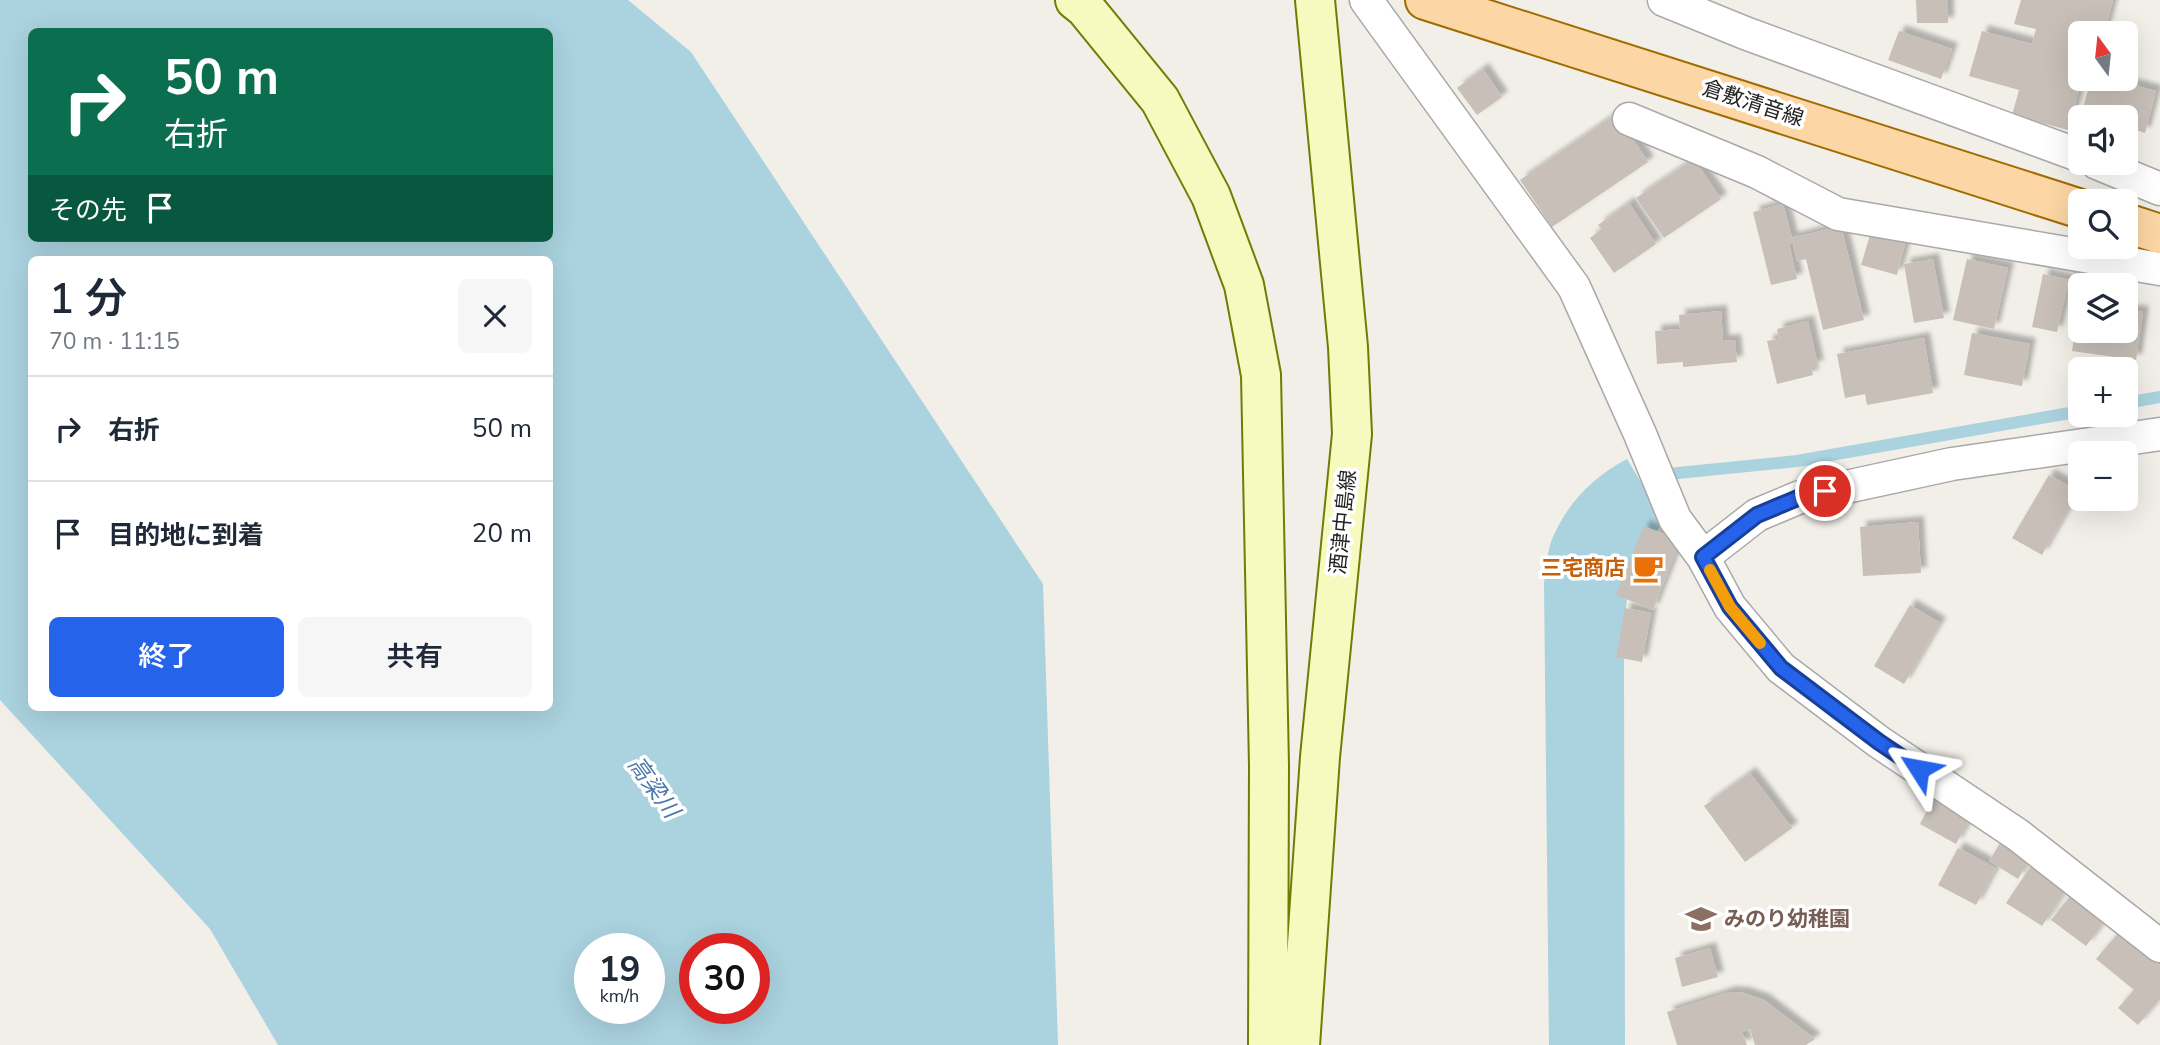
<!DOCTYPE html>
<html lang="ja">
<meta charset="utf-8">
<style>
:root{--surface:#fff;--page:#f6f6f7;--text:#1f2937;--muted:#747a83;--line:#e0e1e3;--accent:#2563eb}
body{margin:0;font-family:"Nunito Sans","Noto Sans JP",sans-serif;background:var(--page);color:var(--text);height:100vh;display:flex;flex-direction:column;font-size:26px;white-space:nowrap}
*{box-sizing:border-box;margin:0}
p{font-size:23px;color:var(--muted)}
.icon{flex:none;width:38px;height:38px;fill:none;stroke:currentColor;stroke-width:2;stroke-linecap:round;stroke-linejoin:round}
.map{position:relative;flex:1;overflow:hidden}
.details{position:absolute;left:28px;top:256px;width:525px;height:455px;display:flex;flex-direction:column;background:var(--surface);border-radius:10px;box-shadow:0 7px 28px #0002}
.details>*{flex:none}
.banner{position:absolute;left:28px;top:28px;width:525px;height:214px;border-radius:10px;box-shadow:0 7px 28px #0002;background:#0b6e4f;color:#fff;overflow:hidden}
.needle{width:46px;rotate:345deg}
.tools{position:absolute;left:2068px;top:21px;display:grid;gap:14px}
.tools a{display:grid;place-items:center;width:70px;height:70px;border-radius:10px;background:var(--surface);box-shadow:0 7px 28px #0002;font-size:35px}
.speed{position:absolute;left:574px;top:933px;display:flex;gap:14px;font-size:35px;font-weight:700;text-align:center}
.speed>*{display:grid;place-content:center;width:91px;height:91px;border-radius:50%;background:var(--surface);box-shadow:0 7px 28px #0002;line-height:1}
.speed small{font-size:18px;font-weight:400}
.speed .limit{border:10px solid #d22;background:#fff;color:#111}
.pin{position:absolute;display:grid;place-items:center;width:60px;height:60px;color:#fff;margin:-30px;border:4px solid #fff;border-radius:50%;box-shadow:0 2px 7px #0007}
.me{position:absolute;width:77px;margin:-38px;rotate:304deg;stroke-linejoin:round;filter:drop-shadow(0 0 5px #0008)}
.turn{display:flex;align-items:center;gap:24px;height:147px;padding:0 21px;font-size:32px}
.turn .icon{width:91px;height:91px;stroke-width:2.5}
.turn b{display:block;font-size:49px;line-height:60px}
.then{display:flex;align-items:center;height:66px;padding:0 21px;background:#0003;gap:14px;font-size:26px}
.round{display:grid;place-items:center;flex:none;width:74px;height:74px;border-radius:10px;background:var(--page)}
.summary{display:flex;align-items:center;justify-content:space-between;height:119px;padding:0 21px}
h1{font-size:42px;font-weight:600;line-height:52px}
.primary-button{display:flex;gap:14px;margin-top:auto;padding:14px 21px}
.primary-button a{flex:1;height:80px;border-radius:10px;background:var(--accent);color:#fff;font-size:28px;font-weight:600;line-height:80px;text-align:center}
.primary-button a+a{background:var(--page);color:var(--text)}
ul{padding:0;list-style:none}
li{display:flex;align-items:center;gap:21px;height:105px;padding:0 21px;border-top:2px solid var(--line)}
li div{flex:1}
li b{display:block;font-size:26px}
li em{font-style:normal}
.map>svg:first-child{display:block}
.water{fill:#aad3df;fill-rule:evenodd}
.lines{fill:none;stroke-linecap:round;stroke-linejoin:round}
.stream{stroke:#aad3df;stroke-width:12}
.building{fill:#c7bfb8;filter:url(#shadow)}
.minor-casing{stroke:#a9a9a9;stroke-width:35}
.secondary-casing{stroke:#707d05;stroke-width:42}
.primary-casing{stroke:#a06b00;stroke-width:42}
.minor{stroke:#fff;stroke-width:32}
.secondary{stroke:#f7fabf;stroke-width:38}
.primary{stroke:#fcd6a4;stroke-width:38}
.route-casing{stroke:#184099;stroke-width:18}
.route{stroke:#2563eb;stroke-width:12}
.slow{stroke:#f59e0b;stroke-width:12}
.labels{text-anchor:middle;stroke-width:7;stroke-linejoin:round;paint-order:stroke}
.street-label{font-size:21px;fill:#222;stroke:#fff}
.food-label{font-size:21px;font-weight:bold;fill:#c56008;stroke:#fff;text-anchor:end}
.education-label{font-size:21px;font-weight:bold;fill:#785e54;stroke:#fff;text-anchor:start}
.water-label{font-size:23px;font-style:italic;fill:#4a7aab;stroke:#fff}
</style>
<div class="map">
<svg width="2160" height="1045" viewBox="0 0 2160 1045">
<defs>
<filter id="shadow"><feDropShadow dx="6" dy="-6" stdDeviation="2" flood-color="#0004"/></filter>
</defs>
<rect width="100%" height="100%" fill="#f2efe9"/>
<path class="water" d="M0,0H628L691,52L1043,584L1058,1045H278L210,929L0,700ZM32,32H550V238H32ZM32,259H550V707H32ZM590,948H649V1008H590ZM695,948H754V1008H695Z
M1627,459L1665,522C1658,530 1649,538 1643,548C1622,580 1626,626 1624,663L1625,1045H1549L1544,583C1546,569 1547,552 1552,539C1568,502 1593,477 1627,459Z"/>
<g class="lines">
<path class="stream" d="M2126,403L2160,397
M1658,475L1797,461L2081,411"/>
</g>
<path class="building" d="M1916,0H1948V23H1917Z
M2021,0H2113L2104,33H2081L2082,79L2068,130L2012,115L2019,90L1969,76L1982,31L2032,44L2036,29L2014,24Z
M1899,31L1952,49L1941,79L1888,60Z
M1483,69L1502,97L1477,115L1457,88Z
M2091,79H2111L2156,91L2145,133L2126,127V117L2081,115Z
M1616,114L1648,162L1552,227L1520,180Z
M1694,159L1721,199L1664,238L1636,198Z
M1629,203L1656,244L1614,273L1590,238L1602,229L1598,225Z
M1783,204L1792,238L1841,226L1864,320L1823,330L1806,259L1797,261L1793,243L1789,244L1797,279L1771,285L1753,212Z
M1870,235L1905,244L1897,275L1861,265Z
M1933,259L1944,318L1914,323L1904,264Z
M1967,259L2008,268L1994,329L1953,320Z
M2074,266L2107,270L2105,285H2081V296L2070,294Z
M2043,274L2069,280L2057,332L2032,327Z
M2079,303L2081,331H2126V310L2143,312L2136,360L2072,351Z
M1721,311L1723,341L1735,340L1737,362L1683,367V362L1657,364L1655,331L1680,329L1679,315Z
M1808,321L1818,366L1811,367L1813,375L1777,384L1767,341L1779,339L1777,329Z
M1972,333L2030,344L2022,386L1964,375Z
M1924,338L1933,393L1867,405L1865,394L1845,398L1837,354Z
M2049,475L2078,491L2042,555L2012,538Z
M1918,522L1921,573L1863,576L1860,527Z
M1644,526L1680,541L1653,610L1616,595Z
M1910,605L1940,623L1904,684L1874,666Z
M1625,608L1651,613L1642,662L1616,657Z
M1750,773L1792,828L1745,862L1704,806Z
M1934,797L1971,817L1956,844L1920,824Z
M2002,840L2031,857L2018,879L1989,861Z
M1958,848L1996,868L1976,905L1938,885Z
M2033,863L2068,887L2042,926L2006,903Z
M2071,895L2106,920L2086,946L2051,920Z
M2120,931L2160,965V999L2138,1025L2118,1008L2134,990L2096,959Z
M1710,948L1718,977L1682,987L1675,958Z
M1730,992L1744,993L1764,1000L1815,1039L1806,1045H1755L1750,1029L1742,1032L1747,1045H1677L1667,1012Z"/>
<g class="lines">
<g class="minor-casing">
<path id="minor" d="M1366,0L1574,287L1640,434L1675,519L1703,557L1730,607L1781,668L1879,742L2018,835L2160,946
M1664,0L1745,33L2081,156
M1629,119L1757,172L1838,214L2160,269
M2097,163L2160,189
M1703,557L1757,515L1800,497L1952,464L2160,434"/>
</g>
<g class="secondary-casing">
<path id="secondary" d="M1075,0L1085,8L1160,100L1211,196L1244,285L1261,375L1269,766L1268,1045
M1300,1045L1320,757L1352,434L1348,347L1315,0"/>
</g>
<g class="primary-casing">
<path id="primary" d="M1425,0L2081,209
M2126,223L2160,234"/>
</g>
<use href="#minor" class="minor"/>
<use href="#secondary" class="secondary"/>
<use href="#primary" class="primary"/>
</g>
<g class="lines">
<g class="route-casing">
<path id="route" d="M1825,491L1800,497L1757,515L1703,557L1730,607L1781,668L1879,742L1919,769"/>
</g>
<use href="#route" class="route"/>
<path class="slow" d="M1710,570L1730,607L1760,643"/>
</g>
<defs>
<g id="cafe-bare" transform="scale(2.415)"><path d="M-5.5-4.5H6V0H3Q3 3.5 0 3.5H-2.5Q-5.5 3.5-5.5 0ZM3-3.2v2h1.7v-2ZM-6 4.5H4V6H-6Z" fill="#e8710a" stroke="#fff" stroke-width="2.5" paint-order="stroke"/></g>
<g id="school-bare" transform="scale(2.415)"><path d="M0-5L7-2L0 1L-7-2ZM-4 1L0 2.5L4 1V4Q0 6-4 4Z" fill="#8d6e63" stroke="#fff" stroke-width="2.5" paint-order="stroke"/></g>
</defs>
<g fill-rule="evenodd">
<use href="#cafe-bare" x="1648" y="568"/>
<use href="#school-bare" x="1701" y="919"/>
</g>
<g class="labels">
<g class="street-label">
<text transform="translate(1753 103) rotate(18)" y="7">倉敷清音線</text>
<text transform="translate(1343 522) rotate(-84)" y="7">酒津中島線</text>
</g>
<g class="food-label">
<text x="1625" y="575">三宅商店</text>
</g>
<g class="education-label">
<text x="1724" y="926">みのり幼稚園</text>
</g>
<g class="water-label">
<text transform="translate(654 787) rotate(54)" y="8">高梁川</text>
</g>
</g>
</svg>
<div class="tools">
<a><svg class="needle" viewBox="-14 -14 28 28"><path d="M0-13l5 13h-10z" fill="#e53935"/><path d="M0 13l5-13h-10z" fill="#747a83"/></svg></a>
<a><svg class="icon" aria-label="sound" viewBox="0 0 24 24"><path d="M4 9h4l5-4v14l-5-4H4zM17 9q2 3 0 6"/></svg></a>
<a><svg class="icon" aria-label="search" viewBox="0 0 24 24"><circle cx="10" cy="10" r="6"/><path d="M15 15l6 6"/></svg></a>
<a><svg class="icon" aria-label="layers" viewBox="0 0 24 24"><path d="M12 4l9 5-9 5-9-5zM3 14l9 5 9-5"/></svg></a>
<a>+</a>
<a>−</a>
</div>
<div class="speed"><div>19<small>km/h</small></div><div class="limit">30</div></div>
<div class="pin" style="left:1825px;top:491px;background:#d93025"><svg class="icon" aria-label="arrive" viewBox="0 0 24 24"><path d="M6 21V4h12l-3 4 3 4H6"/></svg></div>
<svg class="me" style="left:1919px;top:769px" viewBox="-20 -20 40 40"><path d="M0-17L14 15 0 8-14 15z" fill="#2563eb" stroke="#fff" stroke-width="4"/></svg>
<div class="banner">
<div class="turn"><svg class="icon" aria-label="right" viewBox="0 0 24 24"><path d="M7 20v-9h11M14 6l5 5-5 5"/></svg><div><b>50 m</b>右折</div></div>
<div class="then">その先<svg class="icon" aria-label="arrive" viewBox="0 0 24 24"><path d="M6 21V4h12l-3 4 3 4H6"/></svg></div>
</div>
<section class="details">
<div class="summary"><div><h1>1 分</h1><p>70 m · 11:15</p></div><a class="round"><svg class="icon" aria-label="close" viewBox="0 0 24 24"><path d="M6 6l12 12M18 6L6 18"/></svg></a></div>
<ul>
<li><svg class="icon" aria-label="right" viewBox="0 0 24 24"><path d="M7 20v-9h11M14 6l5 5-5 5"/></svg><div><b>右折</b></div><em>50 m</em></li>
<li><svg class="icon" aria-label="arrive" viewBox="0 0 24 24"><path d="M6 21V4h12l-3 4 3 4H6"/></svg><div><b>目的地に到着</b></div><em>20 m</em></li>
</ul>
<div class="primary-button"><a>終了</a><a>共有</a></div>
</section>
</div>
